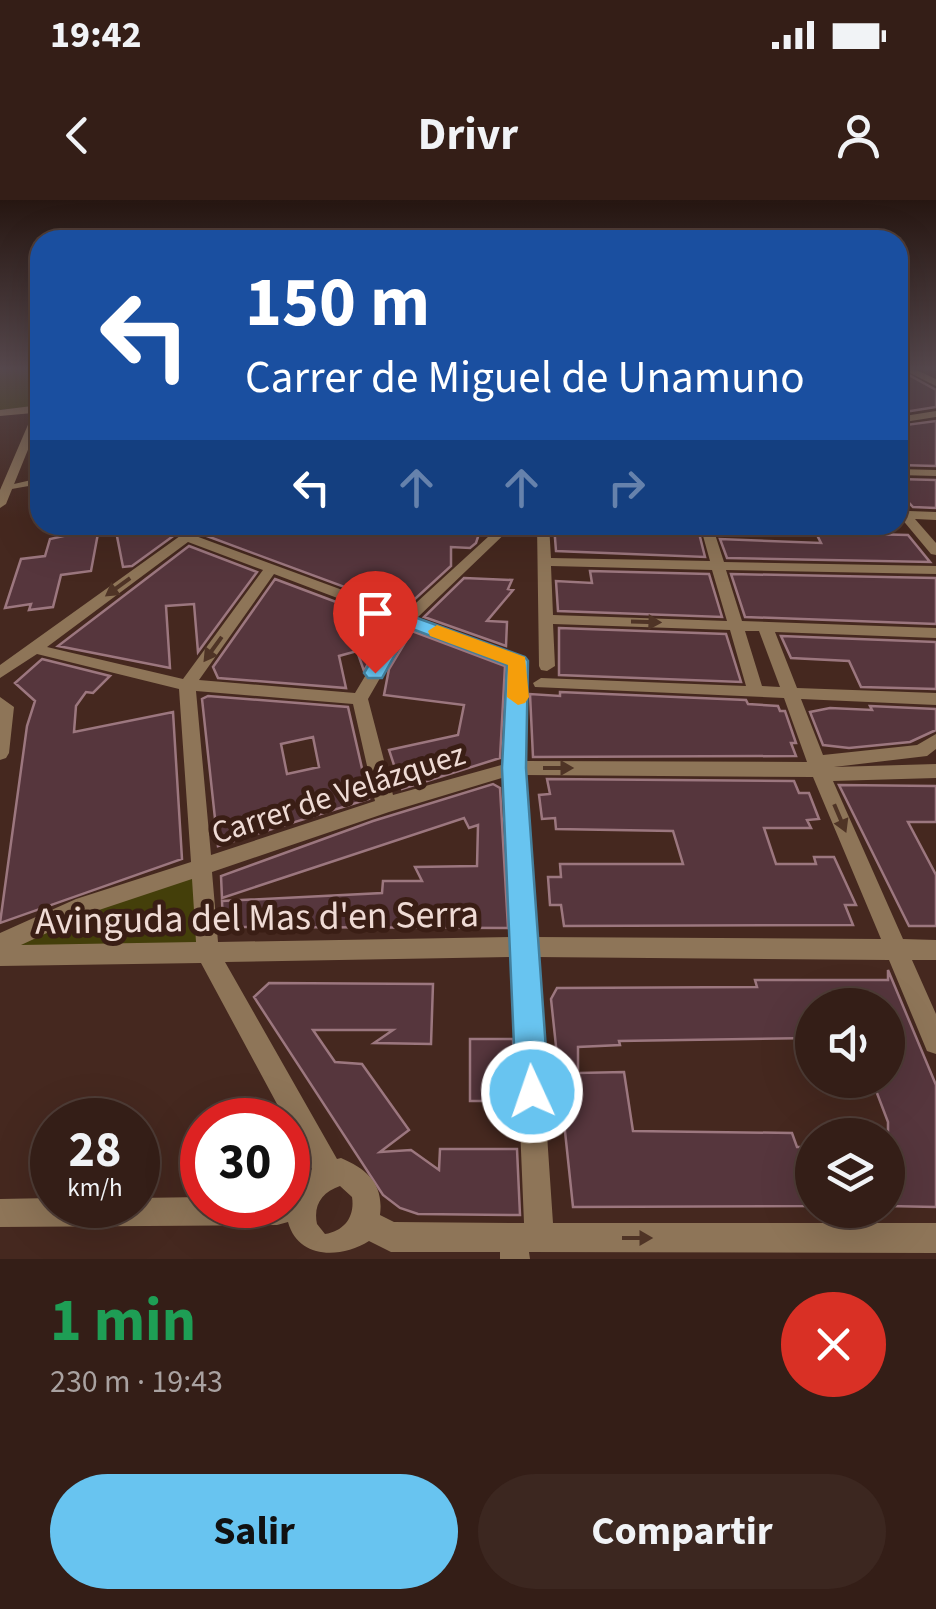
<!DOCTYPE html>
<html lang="es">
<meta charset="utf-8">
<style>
:root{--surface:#341e17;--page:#3c2720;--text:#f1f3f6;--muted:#a9a2a1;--line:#4e3c36;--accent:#68c4f0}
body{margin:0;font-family:"Source Sans 3",sans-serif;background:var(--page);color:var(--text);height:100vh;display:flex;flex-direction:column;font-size:38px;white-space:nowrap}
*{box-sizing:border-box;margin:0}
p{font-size:32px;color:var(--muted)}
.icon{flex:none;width:55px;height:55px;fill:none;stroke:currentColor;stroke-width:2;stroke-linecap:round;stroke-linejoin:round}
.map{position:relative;height:1059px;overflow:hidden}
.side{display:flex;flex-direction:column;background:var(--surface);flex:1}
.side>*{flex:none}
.hud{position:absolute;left:30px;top:30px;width:878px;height:305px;border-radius:30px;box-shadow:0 10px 40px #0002,0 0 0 2px var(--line);background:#1a4fa0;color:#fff;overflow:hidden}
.buttons{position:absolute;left:795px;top:788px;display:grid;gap:20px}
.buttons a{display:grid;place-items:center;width:110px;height:110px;border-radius:50%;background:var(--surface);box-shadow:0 10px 40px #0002,0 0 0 2px var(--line);font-size:50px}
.speed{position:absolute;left:30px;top:898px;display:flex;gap:20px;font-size:50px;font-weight:700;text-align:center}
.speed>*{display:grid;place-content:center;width:130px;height:130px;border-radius:50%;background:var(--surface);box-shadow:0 10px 40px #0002,0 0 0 2px var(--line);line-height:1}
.speed small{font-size:25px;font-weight:400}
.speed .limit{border:15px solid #d22;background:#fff;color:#111}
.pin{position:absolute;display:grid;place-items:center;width:85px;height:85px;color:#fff;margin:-102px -42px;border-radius:50% 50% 50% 0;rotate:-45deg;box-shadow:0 0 10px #0007}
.pin .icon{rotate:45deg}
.me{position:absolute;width:110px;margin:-55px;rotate:357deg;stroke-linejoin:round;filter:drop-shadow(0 0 8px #0008)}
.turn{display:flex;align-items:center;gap:35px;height:210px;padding:0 50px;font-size:45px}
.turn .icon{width:130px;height:130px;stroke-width:2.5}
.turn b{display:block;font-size:70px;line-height:85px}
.lanes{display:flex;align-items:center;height:95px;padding:0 50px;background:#0003;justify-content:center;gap:50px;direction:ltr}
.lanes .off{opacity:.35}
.round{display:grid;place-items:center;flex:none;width:105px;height:105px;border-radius:52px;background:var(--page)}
.head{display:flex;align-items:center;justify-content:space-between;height:170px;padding:0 50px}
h1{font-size:60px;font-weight:700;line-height:75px;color:#1e9e55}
.button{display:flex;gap:20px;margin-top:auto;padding:20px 50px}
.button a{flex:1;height:115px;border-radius:60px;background:var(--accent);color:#111;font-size:40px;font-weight:700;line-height:115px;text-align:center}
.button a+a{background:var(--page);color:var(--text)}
.status{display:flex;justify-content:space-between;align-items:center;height:70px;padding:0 50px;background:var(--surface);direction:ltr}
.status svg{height:28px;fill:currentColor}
header{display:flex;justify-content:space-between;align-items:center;height:130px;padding:0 50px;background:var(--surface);font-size:45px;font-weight:700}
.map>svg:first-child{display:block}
.green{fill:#443f0a}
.building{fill:#56363d;stroke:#9c777f;stroke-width:2.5;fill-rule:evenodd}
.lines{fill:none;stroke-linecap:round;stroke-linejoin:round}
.pedestrian{fill:#8e7558;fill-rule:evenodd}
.minor{fill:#8e7558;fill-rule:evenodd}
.oneway{fill:#4f3426}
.route{fill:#68c4f0;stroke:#447f9c;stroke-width:2.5}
.slow{fill:#f59e0b}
.labels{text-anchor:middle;stroke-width:10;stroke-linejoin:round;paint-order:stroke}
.street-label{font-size:32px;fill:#efdbd5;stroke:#3a1e15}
.near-street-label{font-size:38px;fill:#efdbd5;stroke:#3a1e15}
</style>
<div class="status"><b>19:42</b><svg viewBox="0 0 49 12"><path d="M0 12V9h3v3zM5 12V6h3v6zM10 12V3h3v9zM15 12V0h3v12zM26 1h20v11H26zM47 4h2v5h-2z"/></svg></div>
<header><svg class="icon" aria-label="back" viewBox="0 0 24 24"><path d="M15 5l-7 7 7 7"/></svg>Drivr<svg class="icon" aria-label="person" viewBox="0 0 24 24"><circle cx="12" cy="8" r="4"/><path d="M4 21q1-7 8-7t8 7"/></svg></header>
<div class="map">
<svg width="936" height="1059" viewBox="0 0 936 1059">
<rect width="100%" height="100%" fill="#45281f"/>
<path class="green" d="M0,169L40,170V202L32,207L0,210Z
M201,668L208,753L0,744Z"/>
<path class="building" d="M898,169L936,190V207L898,213Z
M936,221V266L898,265V226Z
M898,279L936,280V308L913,307L898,291Z
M126,325H174L176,334L132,366L123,367L115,326Z
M194,325H364L399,331L400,325H482L476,343L470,348L451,347V366L404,409L196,332Z
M554,325H697L705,357L556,351Z
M812,325H861L869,334L908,335L930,362L727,358L720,339L821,343Z
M99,328L91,371L61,375L53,407L29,410L31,404L5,408L21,359L45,356L50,339Z
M189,346L257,372L198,452L194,404L166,406L170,468L58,446Z
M590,371L709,374L722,417L558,411L556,381L592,383Z
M731,374L936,378V424L745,417Z
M464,378L512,380L508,389L513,390L487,421L507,422L506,446L424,417Z
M275,379L392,423L364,471L357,451L339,456L346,488L218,478L213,467Z
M559,428L726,434L741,482L559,475Z
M412,431L505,466L500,558L402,589L389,550L458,535L464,505L384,495L389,469Z
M781,436L936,442V489L861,487L849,461L791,458Z
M42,459L110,476L93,493L86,492L76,506L74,532L173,512L182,659L0,723L27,526L35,501L15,483Z
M560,492L746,500L748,504L778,506L780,511H785L796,543H791L796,556L533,557L530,494L560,496Z
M208,496L348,507L369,599L218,646L202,499ZM313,537L319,567L287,574L281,544Z
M870,506L936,509V530L910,542L849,548L823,545L810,512L830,508L872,510Z
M547,579L794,581L799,593H809L819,619L807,620L811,628H764L776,664H816L814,657H834L856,705H845L853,725L564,726L561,705H550L548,677H561L560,664H683L673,631L556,629L555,618L542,619L539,595L550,594Z
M493,584L500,588L508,728L223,727L222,701L382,693L383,681H422L415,667L477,666L478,625L469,628L464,618L222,698L221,676L373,621Z
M839,585L936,586V622H908L936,675V726H909Z
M888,770L936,885V1007L888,1006V922L872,880H888V805H812V838L619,841L620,845L578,847V873L624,872L633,931L792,933L797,947H812V1006L573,1007L551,799L557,788L757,787L755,780H888Z
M269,783L433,784L431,844L374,843L393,830H313L335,862L362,864L409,930L380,952L411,950L439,970L440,949H517L520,1015L418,1014L400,1008L383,995L254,797Z
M470,839H513L515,901H470Z"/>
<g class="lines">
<path class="pedestrian" d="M40,278V284L6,290L1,287Z"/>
<path class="minor" d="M902,169H914L936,179V186Z
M40,205V220L6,304L0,308V290L33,213L0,216V210Z
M936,211V217L898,223V217Z
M898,269L936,270V276L898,275Z
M898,302L909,311L936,312V320L915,319L936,343V355L931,354L901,318H898Z
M178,325H190L193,335L405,413L501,325H514L417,418L524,457L526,461L518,466L512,465L410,426L368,499L393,595L505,564L511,478L519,473L527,478L523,561L807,562L784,498L535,487L533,483L541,478L746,486L730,430L553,424L555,466L547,471L541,470L539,466L537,325H549L551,358L710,361L700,325H712L724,362L936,366V374L726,370L742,421L936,428V438L775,432L797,488L936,493V505L801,499L823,555L917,545L936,534V549L927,556L834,567L936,564V578L833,581L903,739L936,740V760H912L936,814V854L927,851L889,760L535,757L553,1023H936V1053L529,1052L530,1059H500V1052H391L369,1041C340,1059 298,1059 288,1022L277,1025L0,1027V999L52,998V1005H138V998L202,997V1005H288V994L293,992L298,983L312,969L201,763L0,766V733L76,699L191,662L179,489L37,454L0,478V465L180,336ZM188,342L263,370L183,479L47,447ZM551,366L712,370L727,421L553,415ZM274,374L398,421L355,493L199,480ZM745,431H759L780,487L762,486ZM196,491L353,504L375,601L211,655ZM524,575L813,577L881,739L534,737ZM505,577L512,737L218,742L212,672L389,612ZM192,679L196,742L21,745L90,713ZM513,757L524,1023L394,1022L380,1015C384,984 367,969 341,958L337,959L225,762ZM340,986L352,997C355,1016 345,1031 325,1034L317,1024C313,1005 322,992 340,986Z
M0,497L14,507L9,553L6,558L0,560Z"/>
</g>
<defs><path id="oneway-solid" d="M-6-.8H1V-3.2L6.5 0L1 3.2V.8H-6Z" transform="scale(2.5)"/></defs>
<g class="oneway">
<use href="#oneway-solid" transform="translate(118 387) rotate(144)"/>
<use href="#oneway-solid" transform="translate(646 422) rotate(2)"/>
<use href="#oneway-solid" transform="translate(213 449) rotate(126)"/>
<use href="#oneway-solid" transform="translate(558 568)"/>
<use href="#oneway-solid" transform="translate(840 618) rotate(67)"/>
<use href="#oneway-solid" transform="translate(637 1038)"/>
</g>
<linearGradient id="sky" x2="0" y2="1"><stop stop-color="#261611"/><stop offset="0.53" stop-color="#56484d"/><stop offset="1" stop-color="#56484d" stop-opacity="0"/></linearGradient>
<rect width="936" height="318" fill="url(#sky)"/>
<path class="route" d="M406,414L525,457L528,461L526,568L549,892L544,904L532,909L521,904L516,892L502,568L507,465L410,428L382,478H368L364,473L399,415Z"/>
<path class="slow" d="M437,425L525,457L529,497L525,503L518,505L507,497L508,465L430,436L428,431Z"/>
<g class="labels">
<g class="street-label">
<text transform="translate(338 593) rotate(-18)" y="11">Carrer de Velázquez</text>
</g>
<g class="near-street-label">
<text transform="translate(257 717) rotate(-1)" y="13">Avinguda del Mas d'en Serra</text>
</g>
</g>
</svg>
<div class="buttons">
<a><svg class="icon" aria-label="sound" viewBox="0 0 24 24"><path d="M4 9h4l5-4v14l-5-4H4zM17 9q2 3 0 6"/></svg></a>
<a><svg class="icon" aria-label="layers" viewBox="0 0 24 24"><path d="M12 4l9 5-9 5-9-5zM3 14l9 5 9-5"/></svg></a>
</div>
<div class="speed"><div>28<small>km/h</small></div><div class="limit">30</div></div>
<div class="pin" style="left:375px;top:473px;background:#d93025"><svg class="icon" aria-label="arrive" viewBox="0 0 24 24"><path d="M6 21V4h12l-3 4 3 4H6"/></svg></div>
<svg class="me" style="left:532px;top:892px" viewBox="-20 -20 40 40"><circle r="17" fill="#68c4f0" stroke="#fff" stroke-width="3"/><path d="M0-11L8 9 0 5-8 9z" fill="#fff"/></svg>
<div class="hud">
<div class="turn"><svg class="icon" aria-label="left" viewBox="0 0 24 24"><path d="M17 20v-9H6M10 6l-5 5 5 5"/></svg><div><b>150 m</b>Carrer de Miguel de Unamuno</div></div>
<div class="lanes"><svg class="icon" aria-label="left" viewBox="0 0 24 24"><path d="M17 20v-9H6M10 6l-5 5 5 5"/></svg><svg class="icon off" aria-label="ahead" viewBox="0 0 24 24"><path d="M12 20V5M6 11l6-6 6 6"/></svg><svg class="icon off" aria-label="ahead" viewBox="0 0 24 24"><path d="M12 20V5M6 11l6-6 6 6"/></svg><svg class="icon off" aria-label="right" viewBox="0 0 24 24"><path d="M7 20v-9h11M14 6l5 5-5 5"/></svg></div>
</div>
</div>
<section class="side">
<div class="head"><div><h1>1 min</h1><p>230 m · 19:43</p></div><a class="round" style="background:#d93025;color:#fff"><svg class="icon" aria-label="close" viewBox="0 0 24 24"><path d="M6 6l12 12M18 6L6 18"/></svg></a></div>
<div class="button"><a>Salir</a><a>Compartir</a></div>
</section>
